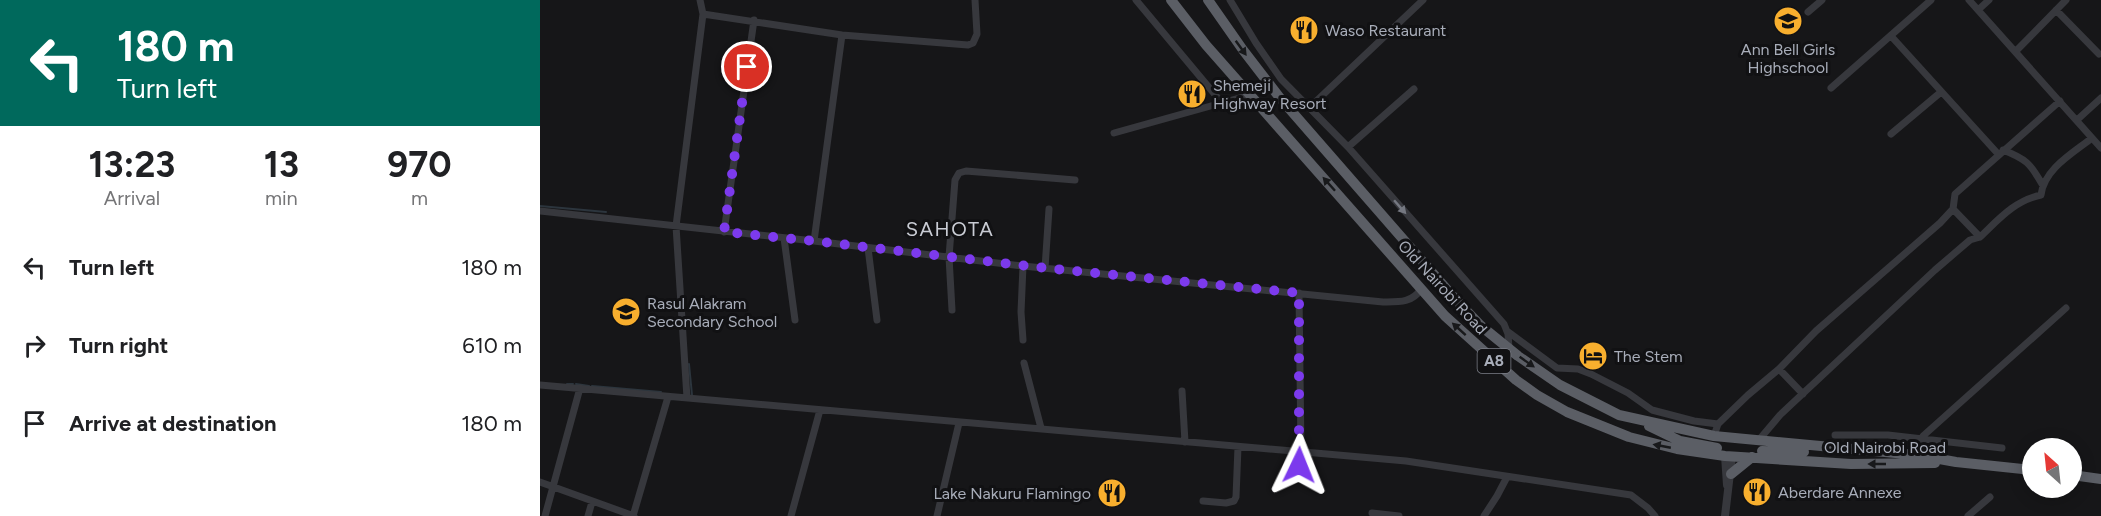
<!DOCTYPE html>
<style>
:root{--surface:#fff;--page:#f2f2f2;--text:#202124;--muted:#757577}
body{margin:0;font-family:Figtree,sans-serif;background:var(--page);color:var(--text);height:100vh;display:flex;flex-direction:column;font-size:22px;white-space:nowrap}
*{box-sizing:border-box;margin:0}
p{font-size:20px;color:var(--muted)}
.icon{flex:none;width:33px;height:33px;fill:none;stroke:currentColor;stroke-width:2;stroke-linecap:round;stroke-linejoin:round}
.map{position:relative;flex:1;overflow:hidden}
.drawer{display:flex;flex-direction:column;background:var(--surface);width:540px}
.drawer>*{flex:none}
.banner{background:#00695c;color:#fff;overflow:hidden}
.needle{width:39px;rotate:333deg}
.controls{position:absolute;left:1482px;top:438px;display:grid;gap:12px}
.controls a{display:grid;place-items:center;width:60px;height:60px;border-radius:50%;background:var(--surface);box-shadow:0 3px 15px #0003;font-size:30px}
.pin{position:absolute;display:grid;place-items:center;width:51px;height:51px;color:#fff;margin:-26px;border:3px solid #fff;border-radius:50%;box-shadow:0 2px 6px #0007}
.me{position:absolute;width:66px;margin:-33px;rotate:2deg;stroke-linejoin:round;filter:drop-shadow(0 0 4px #0008)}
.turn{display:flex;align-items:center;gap:21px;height:126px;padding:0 18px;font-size:27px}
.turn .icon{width:78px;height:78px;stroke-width:2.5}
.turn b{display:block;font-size:42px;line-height:51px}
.eta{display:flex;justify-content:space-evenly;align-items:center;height:102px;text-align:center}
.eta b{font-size:36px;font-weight:700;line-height:42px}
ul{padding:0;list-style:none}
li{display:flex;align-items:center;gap:18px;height:78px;padding:0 18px}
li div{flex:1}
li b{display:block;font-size:22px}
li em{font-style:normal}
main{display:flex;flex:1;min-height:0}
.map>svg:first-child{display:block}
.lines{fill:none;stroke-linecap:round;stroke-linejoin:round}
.stream{stroke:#2c353d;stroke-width:2}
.minor{stroke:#37383d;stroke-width:7}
.tertiary{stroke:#37383d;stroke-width:8}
.trunk{stroke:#5b5e65;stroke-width:10}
.oneway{fill:#18191b}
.oneway2{fill:#757881}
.route{stroke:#7c3aed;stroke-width:10;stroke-dasharray:0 18}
.labels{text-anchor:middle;stroke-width:6;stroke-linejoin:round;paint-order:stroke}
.shield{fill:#111113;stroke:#7b7e87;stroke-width:1.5}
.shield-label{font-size:15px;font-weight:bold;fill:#a8adb9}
.poi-label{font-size:16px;fill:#a8adb9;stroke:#111113;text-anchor:start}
.street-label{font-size:16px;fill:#a8adb9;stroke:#111113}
.quarter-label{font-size:20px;letter-spacing:1.5px;fill:#c9ccd4;stroke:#111113}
</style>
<main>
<section class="drawer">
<div class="banner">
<div class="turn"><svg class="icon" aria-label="left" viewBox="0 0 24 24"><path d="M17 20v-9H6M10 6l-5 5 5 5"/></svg><div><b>180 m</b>Turn left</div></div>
</div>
<div class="eta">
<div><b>13:23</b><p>Arrival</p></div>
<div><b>13</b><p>min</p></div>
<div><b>970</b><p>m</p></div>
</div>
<ul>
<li><svg class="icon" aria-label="left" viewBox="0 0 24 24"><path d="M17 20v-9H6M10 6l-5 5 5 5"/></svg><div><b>Turn left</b></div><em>180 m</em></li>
<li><svg class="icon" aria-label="right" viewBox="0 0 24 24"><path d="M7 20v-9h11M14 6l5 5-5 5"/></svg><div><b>Turn right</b></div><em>610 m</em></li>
<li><svg class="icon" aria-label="arrive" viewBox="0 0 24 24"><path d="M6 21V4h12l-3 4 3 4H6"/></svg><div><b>Arrive at destination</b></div><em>180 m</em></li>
</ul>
</section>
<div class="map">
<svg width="1561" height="516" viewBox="0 0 1561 516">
<rect width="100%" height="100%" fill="#161618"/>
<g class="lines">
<path class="stream" d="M0,206L66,212
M149,364L152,395
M27,384H33
M36,384L49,386
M52,386L121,392"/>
<path class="minor" d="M596,0L682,103
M690,0L716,43L741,79L808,147L964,324L968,334L969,348
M1429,0L1561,148
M1438,10L1449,0
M1516,10L1559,54
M1268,12L1282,0
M163,14L302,35L428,45L433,43L437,34L435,0
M1351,36L1459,155
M1476,51L1526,0
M1291,88L1391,0
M769,108L883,0
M1537,120L1561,98
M574,133L710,95
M1351,134L1401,92
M808,147L874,89
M1463,150C1486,159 1490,163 1502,184
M0,211L274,241L483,266L843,302C859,302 872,303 881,289
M184,232L214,20
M1440,237C1459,219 1474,201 1501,195C1504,169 1533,153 1552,138
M244,238L255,320
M274,241L302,35
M328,248L337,320
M505,268L509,209
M412,310L409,257L415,180L419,173L426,171L535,180
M967,331L1017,368L1038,369L1051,374L1088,393L1112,410L1154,421L1178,424
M483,340L481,312L483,266
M484,363L501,428
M1239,369L1263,394
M0,385L866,461L1091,495L1108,508L1115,516
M642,391L645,442
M147,398L136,226L163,14L160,0
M1295,435H1348L1462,448
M1174,436L1178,424L1208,395L1239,369L1276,331L1400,223L1413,209L1415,194L1520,101
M1218,441L1240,415L1395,270L1430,240L1440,237L1413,209
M1377,455L1383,436L1526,308
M758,479L761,451L759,293
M0,482L94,516
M663,501L686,503L694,501L696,497L698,447
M832,513L859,516
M5,516L40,388
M48,516L52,502
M93,516L128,397
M251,516L280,410
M397,516L419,423
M944,516L957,496L967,477
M1428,516L1450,497"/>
<path class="tertiary" d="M1185,456L1187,485
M1185,516L1192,456"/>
<path class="trunk" d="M631,0L666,45L905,316L976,380L997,395L1027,412L1089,437L1137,449L1185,456L1311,464L1395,463
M668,0L703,50L740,98L917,301L941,326L978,356L1020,385L1079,415L1174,436L1377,455L1416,462L1492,470
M1109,426L1140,441L1177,448
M1222,451L1264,452
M1191,474L1212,457
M1532,475L1561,479"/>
</g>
<defs><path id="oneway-solid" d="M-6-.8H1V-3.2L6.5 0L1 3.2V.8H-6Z" transform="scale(1.5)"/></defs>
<g class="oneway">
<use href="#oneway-solid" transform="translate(701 48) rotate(54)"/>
<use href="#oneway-solid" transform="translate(789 184) rotate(-132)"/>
<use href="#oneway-solid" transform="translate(919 329) rotate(-138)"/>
<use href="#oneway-solid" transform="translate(987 362) rotate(35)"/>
<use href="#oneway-solid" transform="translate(1122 446) rotate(-169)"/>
<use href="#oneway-solid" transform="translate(1337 464) rotate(180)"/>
</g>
<use class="oneway2" href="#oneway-solid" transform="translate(860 207) rotate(49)"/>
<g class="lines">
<path class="route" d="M207,67L184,232L274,241L505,268L759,293V465"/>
</g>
<defs>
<g id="school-disc" transform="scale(1.5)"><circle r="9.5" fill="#f8af2e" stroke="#111113"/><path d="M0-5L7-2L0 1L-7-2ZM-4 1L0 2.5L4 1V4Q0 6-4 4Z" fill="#111"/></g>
<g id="restaurant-disc" transform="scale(1.5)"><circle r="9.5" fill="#f8af2e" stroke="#111113"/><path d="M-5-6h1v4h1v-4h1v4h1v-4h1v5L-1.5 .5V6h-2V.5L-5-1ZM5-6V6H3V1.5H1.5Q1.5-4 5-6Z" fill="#111"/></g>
<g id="hotel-disc" transform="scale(1.5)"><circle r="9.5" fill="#f8af2e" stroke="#111113"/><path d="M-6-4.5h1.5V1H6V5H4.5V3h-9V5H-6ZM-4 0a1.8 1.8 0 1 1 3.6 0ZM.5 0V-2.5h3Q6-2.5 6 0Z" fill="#111"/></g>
</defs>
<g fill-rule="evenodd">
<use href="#school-disc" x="1248" y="21"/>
<use href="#restaurant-disc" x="764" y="30"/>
<use href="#restaurant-disc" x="652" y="94"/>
<use href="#school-disc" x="86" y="312"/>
<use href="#hotel-disc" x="1053" y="356"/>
<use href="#restaurant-disc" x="1217" y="492"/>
<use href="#restaurant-disc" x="572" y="493"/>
</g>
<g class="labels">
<rect class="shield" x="937.5" y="349" width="33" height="24" rx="4.5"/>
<g class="shield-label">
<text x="954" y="366">A8</text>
</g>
<g class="poi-label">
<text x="785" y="36">Waso Restaurant</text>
<text x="1248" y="55" text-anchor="middle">Ann Bell Girls<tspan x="1248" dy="18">Highschool</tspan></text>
<text x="673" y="91">Shemeji<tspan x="673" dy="18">Highway Resort</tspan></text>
<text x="107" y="309">Rasul Alakram<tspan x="107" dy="18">Secondary School</tspan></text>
<text x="1074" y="362">The Stem</text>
<text x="1238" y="498">Aberdare Annexe</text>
<text x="551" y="499" text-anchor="end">Lake Nakuru Flamingo</text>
</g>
<g class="street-label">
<text transform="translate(903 287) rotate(47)" y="6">Old Nairobi Road</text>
<text x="1345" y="453">Old Nairobi Road</text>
</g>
<g class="quarter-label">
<text x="410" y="236">SAHOTA</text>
</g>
</g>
</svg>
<div class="controls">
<a><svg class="needle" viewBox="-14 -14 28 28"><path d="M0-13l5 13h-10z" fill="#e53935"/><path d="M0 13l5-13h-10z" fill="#757577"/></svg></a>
</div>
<div class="pin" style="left:207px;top:67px;background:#d93025"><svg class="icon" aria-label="arrive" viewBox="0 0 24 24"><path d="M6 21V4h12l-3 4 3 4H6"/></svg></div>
<svg class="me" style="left:759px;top:465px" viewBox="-20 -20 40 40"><path d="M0-17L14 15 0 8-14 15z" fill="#7c3aed" stroke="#fff" stroke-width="4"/></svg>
</div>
</main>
